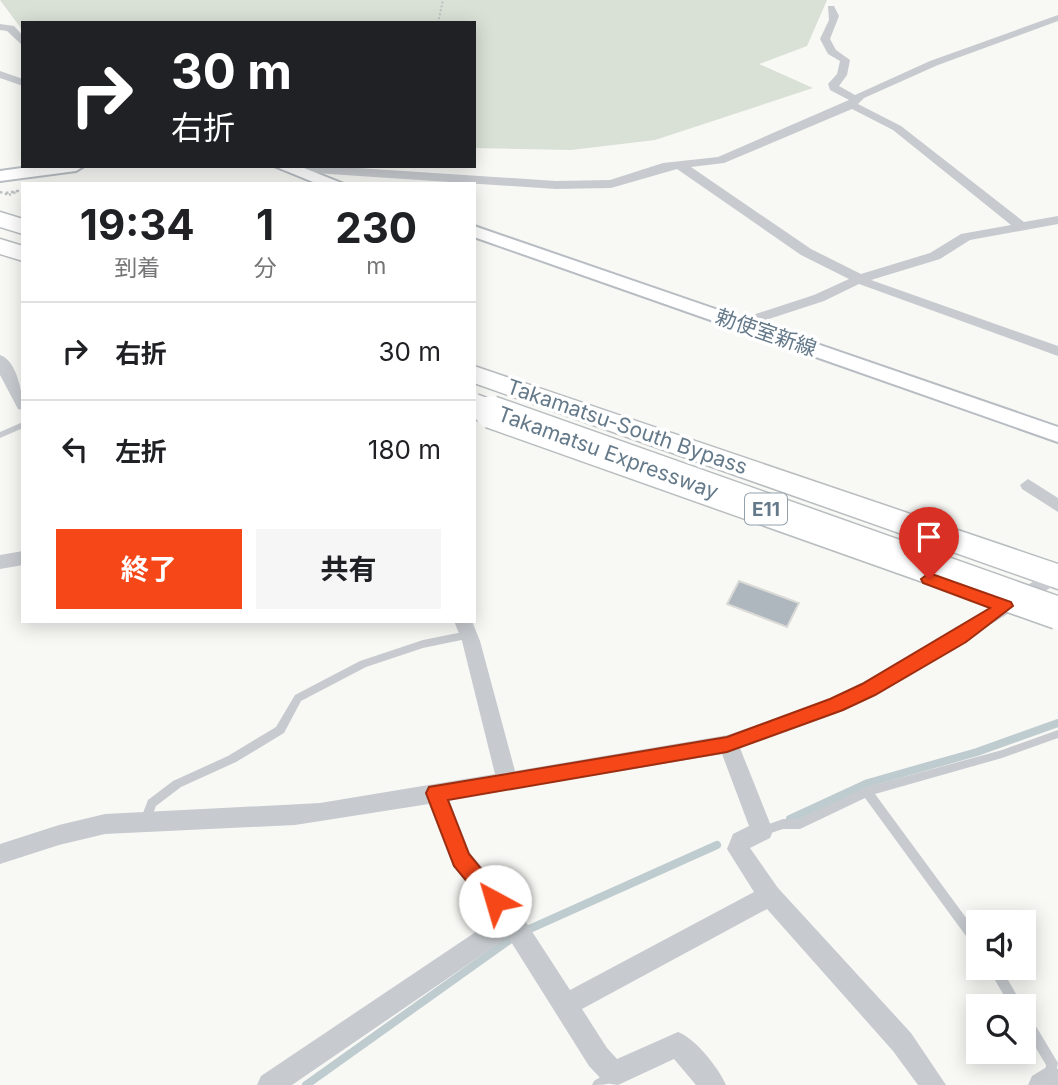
<!DOCTYPE html>
<html lang="ja">
<meta charset="utf-8">
<style>
:root{--surface:#fff;--page:#f6f6f6;--text:#202124;--muted:#757577;--line:#e0e0e0;--accent:#f54718}
body{margin:0;font-family:Inter,"Noto Sans JP",sans-serif;background:var(--page);color:var(--text);height:100vh;display:flex;flex-direction:column;font-size:26px;white-space:nowrap}
*{box-sizing:border-box;margin:0}
p{font-size:23px;color:var(--muted)}
.icon{flex:none;width:38px;height:38px;fill:none;stroke:currentColor;stroke-width:2;stroke-linecap:round;stroke-linejoin:round}
.map{position:relative;flex:1;overflow:hidden}
.panel{position:absolute;left:21px;top:182px;width:455px;height:441px;display:flex;flex-direction:column;background:var(--surface);border-radius:0px;box-shadow:0 4px 18px #0003}
.panel>*{flex:none}
.top-card{position:absolute;left:21px;top:21px;width:455px;height:147px;border-radius:0px;box-shadow:0 4px 18px #0003;background:#202124;color:#fff;overflow:hidden}
.controls{position:absolute;left:966px;top:910px;display:grid;gap:14px}
.controls a{display:grid;place-items:center;width:70px;height:70px;border-radius:0px;background:var(--surface);box-shadow:0 4px 18px #0003;font-size:35px}
.pin{position:absolute;display:grid;place-items:center;width:60px;height:60px;color:#fff;margin:-72px -30px;border-radius:50% 50% 50% 0;rotate:-45deg;box-shadow:0 0 7px #0007}
.pin .icon{rotate:45deg}
.me{position:absolute;width:77px;margin:-38px;rotate:321deg;stroke-linejoin:round;filter:drop-shadow(0 0 5px #0008)}
.turn{display:flex;align-items:center;gap:24px;height:147px;padding:0 35px;font-size:32px}
.turn .icon{width:91px;height:91px;stroke-width:2.5}
.turn b{display:block;font-size:49px;line-height:60px}
.eta{display:flex;justify-content:space-evenly;align-items:center;height:119px;text-align:center}
.eta b{font-size:42px;font-weight:700;line-height:49px}
.button{display:flex;gap:14px;margin-top:auto;padding:14px 35px}
.button a{flex:1;height:80px;border-radius:0px;background:var(--accent);color:#fff;font-size:28px;font-weight:700;line-height:80px;text-align:center}
.button a+a{background:var(--page);color:var(--text)}
ul{padding:0;list-style:none}
li{display:flex;align-items:center;gap:21px;height:98px;padding:0 35px;border-top:2px solid var(--line)}
li div{flex:1}
li b{display:block;font-size:26px}
li em{font-style:normal}
.map>svg:first-child{display:block}
.green{fill:#d9e0d5}
.lines{fill:none;stroke-linecap:round;stroke-linejoin:round}
.stream{stroke:#becbcf;stroke-width:8}
.building{fill:#aeb7bd;stroke:#dadad7;stroke-width:2}
.secondary-casing{stroke:#b7bdc2;stroke-width:4}
.highway-casing{stroke:#b9bdc0;stroke-width:3}
.path-far1{stroke:#bec1c3;stroke-width:2;stroke-dasharray:2 2;stroke-linecap:butt}
.path{stroke:#bec1c3;stroke-width:2.5;stroke-dasharray:2.5 2.5;stroke-linecap:butt}
.lane{fill:#c7cbcf;fill-rule:evenodd}
.street{fill:#c7cbcf;fill-rule:evenodd}
.secondary{fill:#fff;fill-rule:evenodd}
.highway{fill:#fff;fill-rule:evenodd}
.highway-bridge-far1-casing{stroke:#b9bdc0;stroke-width:27;stroke-linecap:butt}
.highway-bridge-casing{stroke:#b9bdc0;stroke-width:35;stroke-linecap:butt}
.path-bridge{stroke:#bec1c3;stroke-width:2.5;stroke-dasharray:2.5 2.5;stroke-linecap:butt}
.highway-bridge-far1{stroke:#fff;stroke-width:24}
.highway-bridge{stroke:#fff;stroke-width:32}
.route{fill:#f54718;stroke:#9f2e10;stroke-width:2}
.labels{text-anchor:middle;stroke-width:7;stroke-linejoin:round;paint-order:stroke}
.shield{fill:#fff;stroke:#92a1ac;stroke-width:2}
.shield-label{font-size:19px;font-weight:bold;fill:#647989}
.street-label{font-size:21px;fill:#647989;stroke:#fff}
</style>
<div class="map">
<svg width="1058" height="1085" viewBox="0 0 1058 1085">
<rect width="100%" height="100%" fill="#f8f8f5"/>
<path class="green" d="M0,0H827L807,46L759,64L813,88L655,140L571,150L474,148V23H23V31Z"/>
<g class="lines">
<path class="stream" d="M790,819L868,783L977,752L1058,723
M525,931L717,845
M306,1085L515,936"/>
</g>
<path class="building" d="M739,581L799,603L787,627L727,604Z"/>
<g class="lines">
<g class="secondary-casing">
<path id="secondary" d="M36,166H84L76,171L0,181V171Z
M274,166H299L344,184H318Z
M474,226L1058,427V442L474,237Z"/>
</g>
<g class="highway-casing">
<path id="highway" d="M0,212L23,219V234L0,227Z
M0,239L23,246V261L0,254Z
M474,366L1058,564V589L474,383Z"/>
</g>
<path class="path-far1" d="M438,23L443,0"/>
<path class="path" d="M6,193L18,191L9,195"/>
<path class="lane" d="M23,422V428L0,438V432Z
M468,631L471,632L473,635L471,638L423,648L366,667L301,701L284,733L236,762L181,787L156,806L149,824L145,826L141,824L140,821L148,800L173,781L228,756L276,727L295,695L360,661L423,640Z
M1058,730V738L1002,758L875,794L978,934V949L974,947L865,798L800,829H783L762,836L758,834L757,831L758,828L783,819H799L867,787L1002,750Z
M988,968H1001L1023,1006H1010Z
M1024,1011L1028,1013L1058,1063L1054,1081L1050,1083L1046,1081L1044,1077L1046,1065L1024,1028Z
M613,1069L617,1071L619,1075C614,1085 603,1085 592,1085L594,1081Z"/>
<path class="street" d="M828,6H834L839,16L830,39L836,50L850,60L847,75L839,86L855,95L930,61L1058,15V21L938,65L864,98L858,104L901,126L1024,222L1058,216V224L970,240L940,259L871,280L1058,346V356L859,284L824,301L744,327H734V321L814,295L849,279L801,255L677,169L611,188L556,189L284,171L278,167L327,166L556,181L610,180L663,163L718,157L849,100L830,90L828,84L837,74L840,61L828,54L820,39L829,20ZM852,109L893,130L1011,225L961,234L930,253L861,274L811,249L691,167L724,163Z
M0,24L14,26L23,36V46L7,31L0,30Z
M0,71L23,79V86L0,78Z
M0,355C17,360 23,395 23,410L18,409L0,375Z
M1028,479L1058,498V512L1022,489L1020,485Z
M23,551V565L0,569V555Z
M1058,567V583L876,695L843,711L740,748L773,831L770,838L750,848L778,888L911,1033L946,1085H918L893,1051L767,909L582,1009L607,1048L617,1059L678,1032C696,1039 718,1067 726,1085H696L674,1059L618,1085L605,1083L589,1066L508,937L292,1085H257L261,1076L495,919L453,866L429,804L295,825L105,834L59,845L0,864V844L59,825L105,814L320,803L495,774L462,641L454,621H472L480,641L515,771L728,735L829,699L862,683ZM722,754L749,826L733,834L727,849L754,892L570,990L520,913L470,853L449,800Z
M1050,1065L1058,1069V1085H1028L1032,1076Z"/>
<use href="#secondary" class="secondary"/>
<use href="#highway" class="highway"/>
<g class="highway-bridge-far1-casing">
<path id="highway-bridge-far1" d="M474,406L496,414"/>
</g>
<g class="highway-bridge-casing">
<path id="highway-bridge" d="M491,412L1058,613"/>
</g>
<path class="path-bridge" d="M0,192L9,195"/>
<use href="#highway-bridge-far1" class="highway-bridge-far1"/>
<use href="#highway-bridge" class="highway-bridge"/>
</g>
<path class="route" d="M929,573L1011,602L1013,606L966,642L875,695L843,710L727,752L448,800L469,854L502,894L505,901L502,907L495,910L488,907L454,866L426,793L429,787L727,737L830,699L862,684L990,608L923,583L921,579Z"/>
<g class="labels">
<rect class="shield" x="745" y="493.5" width="42" height="31" rx="5"/>
<g class="shield-label">
<text x="766" y="516">E11</text>
</g>
<g class="street-label">
<text transform="translate(766 333) rotate(19)" y="7">勅使室新線</text>
<text transform="translate(627 427) rotate(19)" y="7">Takamatsu-South Bypass</text>
<text transform="translate(608 453) rotate(20)" y="7">Takamatsu Expressway</text>
</g>
</g>
</svg>
<div class="controls">
<a><svg class="icon" aria-label="sound" viewBox="0 0 24 24"><path d="M4 9h4l5-4v14l-5-4H4zM17 9q2 3 0 6"/></svg></a>
<a><svg class="icon" aria-label="search" viewBox="0 0 24 24"><circle cx="10" cy="10" r="6"/><path d="M15 15l6 6"/></svg></a>
</div>
<div class="pin" style="left:929px;top:579px;background:#d93025"><svg class="icon" aria-label="arrive" viewBox="0 0 24 24"><path d="M6 21V4h12l-3 4 3 4H6"/></svg></div>
<svg class="me" style="left:495px;top:901px" viewBox="-20 -20 40 40"><circle r="19" fill="#fff"/><path d="M0-13L10 11 0 6-10 11z" fill="#f54718"/></svg>
<div class="top-card">
<div class="turn"><svg class="icon" aria-label="right" viewBox="0 0 24 24"><path d="M7 20v-9h11M14 6l5 5-5 5"/></svg><div><b>30 m</b>右折</div></div>
</div>
<section class="panel">
<div class="eta">
<div><b>19:34</b><p>到着</p></div>
<div><b>1</b><p>分</p></div>
<div><b>230</b><p>m</p></div>
</div>
<ul>
<li><svg class="icon" aria-label="right" viewBox="0 0 24 24"><path d="M7 20v-9h11M14 6l5 5-5 5"/></svg><div><b>右折</b></div><em>30 m</em></li>
<li><svg class="icon" aria-label="left" viewBox="0 0 24 24"><path d="M17 20v-9H6M10 6l-5 5 5 5"/></svg><div><b>左折</b></div><em>180 m</em></li>
</ul>
<div class="button"><a>終了</a><a>共有</a></div>
</section>
</div>
